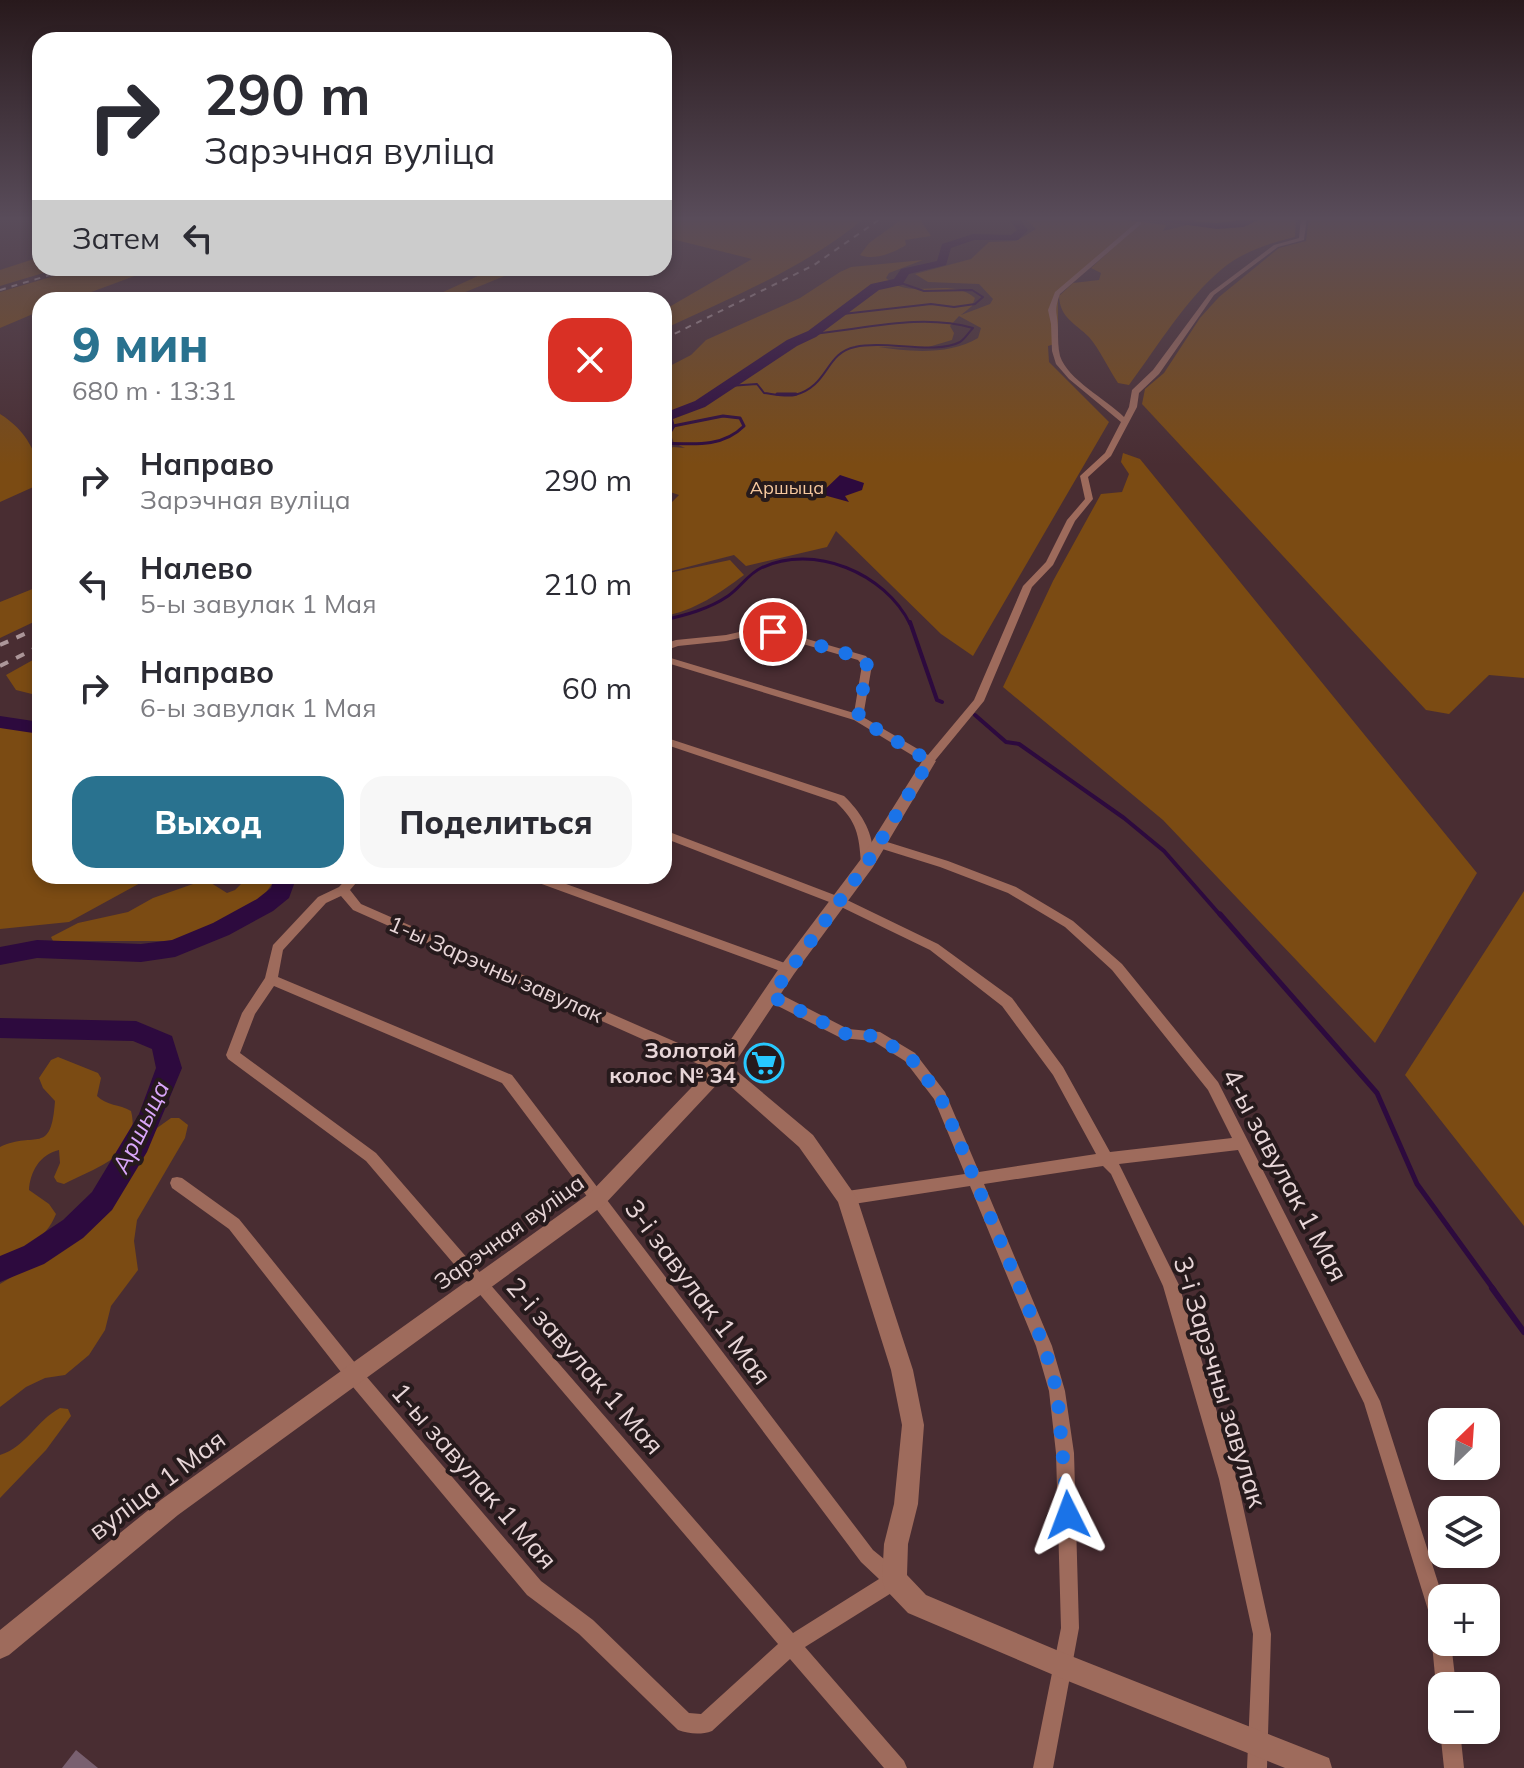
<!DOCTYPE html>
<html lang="ru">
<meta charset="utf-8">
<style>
:root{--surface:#fff;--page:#f7f7f7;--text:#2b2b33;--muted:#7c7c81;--accent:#29728f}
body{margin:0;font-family:Mulish,sans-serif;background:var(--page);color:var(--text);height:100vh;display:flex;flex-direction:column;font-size:30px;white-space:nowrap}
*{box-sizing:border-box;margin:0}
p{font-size:26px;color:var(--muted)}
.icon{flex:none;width:44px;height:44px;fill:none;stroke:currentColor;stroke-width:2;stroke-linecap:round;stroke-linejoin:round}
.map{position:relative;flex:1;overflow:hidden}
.details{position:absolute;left:32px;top:292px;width:640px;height:592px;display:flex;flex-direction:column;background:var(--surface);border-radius:24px;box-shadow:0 4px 12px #0003}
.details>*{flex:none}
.guide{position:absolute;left:32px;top:32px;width:640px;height:244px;border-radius:24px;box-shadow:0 4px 12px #0003;background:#fff;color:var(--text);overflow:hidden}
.needle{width:52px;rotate:25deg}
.buttons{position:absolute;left:1428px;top:1408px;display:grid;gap:16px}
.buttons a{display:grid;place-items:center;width:72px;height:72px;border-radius:16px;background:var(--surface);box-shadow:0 4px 12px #0003;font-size:40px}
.pin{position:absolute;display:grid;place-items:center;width:68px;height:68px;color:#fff;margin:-34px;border:4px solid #fff;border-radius:50%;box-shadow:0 2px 8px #0007}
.me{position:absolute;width:88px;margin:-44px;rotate:357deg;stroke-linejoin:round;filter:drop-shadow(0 0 6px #0008)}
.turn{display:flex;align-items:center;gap:28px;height:168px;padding:0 40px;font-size:36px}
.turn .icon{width:104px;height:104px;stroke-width:2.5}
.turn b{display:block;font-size:56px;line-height:68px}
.then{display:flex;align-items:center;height:76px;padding:0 40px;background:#0003;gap:16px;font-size:30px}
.round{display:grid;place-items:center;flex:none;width:84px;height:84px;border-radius:24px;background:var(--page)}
.head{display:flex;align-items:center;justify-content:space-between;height:136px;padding:0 40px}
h1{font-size:48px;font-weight:800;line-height:60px;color:var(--accent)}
.button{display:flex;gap:16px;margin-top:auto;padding:16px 40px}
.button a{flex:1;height:92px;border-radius:24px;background:var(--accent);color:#fff;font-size:32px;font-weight:800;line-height:92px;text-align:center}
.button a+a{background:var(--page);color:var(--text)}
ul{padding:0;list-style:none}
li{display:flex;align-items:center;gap:24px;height:104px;padding:0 40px}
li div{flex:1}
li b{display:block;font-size:30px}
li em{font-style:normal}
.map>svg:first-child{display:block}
.green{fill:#7b4b13;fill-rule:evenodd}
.water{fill:#2d0a3e}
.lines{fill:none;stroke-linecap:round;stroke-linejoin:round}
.stream-far4{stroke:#2d0a3e;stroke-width:2}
.stream-far3{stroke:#2d0a3e;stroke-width:3}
.stream-far2{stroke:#2d0a3e;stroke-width:4}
.stream-far1{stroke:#2d0a3e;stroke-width:5}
.stream{stroke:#2d0a3e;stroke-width:6}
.river{fill:#2d0a3e;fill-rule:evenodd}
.building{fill:#796070}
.minor{fill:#9e6b5c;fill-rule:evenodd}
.tertiary{fill:#9e6b5c;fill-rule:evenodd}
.rail-far1{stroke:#ac9699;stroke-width:2;stroke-dasharray:6 6;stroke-linecap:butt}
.rail{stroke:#ac9699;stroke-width:4;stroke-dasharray:9 9;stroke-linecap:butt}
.route{stroke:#1a73e8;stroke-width:14;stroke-dasharray:0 25.2}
.labels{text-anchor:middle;stroke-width:8;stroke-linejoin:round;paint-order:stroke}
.far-park-label{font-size:18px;fill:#f7c99f;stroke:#261a1c}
.street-label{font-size:22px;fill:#e8d6d8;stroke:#261a1c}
.poi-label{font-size:22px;font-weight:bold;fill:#e8d6d8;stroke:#261a1c;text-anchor:end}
.water-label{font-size:24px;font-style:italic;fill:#daa7fa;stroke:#261a1c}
.near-street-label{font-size:26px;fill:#e8d6d8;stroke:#261a1c}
</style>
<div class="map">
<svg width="1524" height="1768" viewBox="0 0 1524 1768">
<rect width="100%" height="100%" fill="#492d32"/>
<path class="green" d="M664,217H866C808,266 733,297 664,329V310L752,259L664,237Z
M905,217H927L921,221L931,236L905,240L906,245C893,253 874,261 860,255L869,243Z
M1024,217L1109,218L1166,225L1163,231L1196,223V217H1296L1295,237C1270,243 1242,252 1222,269C1185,300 1158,346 1129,385L1118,383C1108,368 1100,350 1089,337C1075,323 1060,318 1059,296L1073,283L1099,280L1101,273L1091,268L1113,248L1058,292V343L1048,346L1049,362L1109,422L973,656L941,634L836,531L827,547L746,566L734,555L664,573V510L679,495L664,490V455L673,447L685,448L674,443L671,435L664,433V369L691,355L706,340L800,298L840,272L851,267L923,260L889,273L886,278C910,302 949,275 975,298L972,306L961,315L990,304L993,299L979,284L928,282L915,274L971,259L989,242L1016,241L1036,229ZM959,316L981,328L978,338C951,355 909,352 879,347L925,348L952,340L954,333L950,326Z
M1309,217H1524V678L1489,675L1449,714L1426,710L1142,404L1145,389L1164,373L1200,318L1219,297L1279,248L1306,241Z
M40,257V268H60L0,286V270Z
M81,268H156L70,300H40V311L0,328V292Z
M495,268H524L446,300H426Z
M0,414C26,430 40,455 40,484L0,502Z
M1123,453L1140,459L1477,873L1375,1043L1163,820L1003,687L1053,581L1101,494L1122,492L1129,474L1121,462Z
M730,560L744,575C720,593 694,611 664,616V574Z
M40,586V619L0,638V602Z
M40,656V696L16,690L6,675Z
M0,727L33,731L40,729V876H153L69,922L0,929Z
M185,876H210L211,883L227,893L235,890L249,876L266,877L272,884L262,898L220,922L172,941H53L51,937L78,923L128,912L153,898L193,884Z
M1524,891V1226L1405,1075Z
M58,1057L98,1073L101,1078L97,1096C107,1106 119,1104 131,1111C142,1155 96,1167 64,1184L57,1182L54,1177L60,1163L59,1150C40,1154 30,1172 29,1190L49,1204L56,1214C45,1241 25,1247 0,1259V1147C36,1130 51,1157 55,1101L43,1088L39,1078L51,1060Z
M171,1118H179L188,1125L185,1138L137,1220L134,1241L138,1270L111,1306L105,1330L89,1355L65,1375L45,1378L26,1387L0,1407V1284L85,1233L100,1221L157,1128Z
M60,1408L68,1409L71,1416L46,1450L0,1498V1455C26,1447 37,1420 60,1408Z"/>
<path class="water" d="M840,475L864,483L862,490L845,496L849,502L820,494Z"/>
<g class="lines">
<path class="stream-far4" d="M834,315L931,304L954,307L975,304L983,297L972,290L924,291L898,282
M729,386L757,384L764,393C773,394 786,397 795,395C829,386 825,353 855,347C886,340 935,355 960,342C965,339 969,332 973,328C921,313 865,329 812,334"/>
<path class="stream-far3" d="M777,394H796
M664,443C693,444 722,448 744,426L740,418L723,416L668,427
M664,620C686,615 709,609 728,596C740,588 748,574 761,568C814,543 885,573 910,624"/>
<path class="stream-far2" d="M910,622L937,700L942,702
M975,715L1006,742L1019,744L1124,818L1164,851L1221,916"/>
<path class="stream-far1" d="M1220,914L1377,1093L1417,1184L1494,1290"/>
<path class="stream" d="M1492,1288L1524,1332"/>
<path class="river" d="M1007,217H1018L1028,230L1018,240H974L951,248L946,265L909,274L902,285L879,290L816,337L797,346L705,407L673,419L675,427L669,437L664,438V413L695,401L787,340L808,331L871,284L894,279L901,269L937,261L942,244L973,234L1011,235L1017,230Z
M1128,217L1217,223L1264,217L1244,227L1217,229Z
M0,716L40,722V734L0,728Z
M275,876H297L289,898L273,911L229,935L175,957L141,962L37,958L0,965V947L37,940L141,944L172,940L213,923L257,899L271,888Z
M0,1018L136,1021L172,1036L182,1068L147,1152L112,1210L83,1238L44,1264L0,1282V1256L24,1246L63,1220L92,1192L139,1114L156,1068L152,1049L133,1041L0,1038Z"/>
</g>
<path class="building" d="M76,1750L98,1768H62Z"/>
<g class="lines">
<path class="minor" d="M1301,217H1307L1304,240L1278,247L1214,295L1159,374L1139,393L1137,407L1111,456L1088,477L1093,499L1075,521L1053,565L1032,587L984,701L933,763H925L854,720L664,662V656L854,713L862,665L858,660L772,635L757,634L726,641L678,646L664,651V644L676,640L726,635L757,628L776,630L866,656L872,665L863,717L928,755L974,700L1023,586L1046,562L1067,520L1085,499L1080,476L1105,453L1121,422L1069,379L1056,364L1052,351L1051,324L1048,310L1055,292L1137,222H1141V224L1060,294C1053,313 1058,312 1058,331C1058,339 1058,348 1060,356C1068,380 1106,399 1124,417L1129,407L1132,390L1153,370L1210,293L1274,245L1299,238Z
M664,737L844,796C863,814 878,839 871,866H863L861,863C859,835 857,822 836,802L664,744Z
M664,830L845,899L938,944L1012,998L1063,1067L1110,1152L1232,1138L1208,1090L1112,970L1065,927L1008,893L940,867L876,847L874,844L880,840L884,841L948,861L1016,887L1073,921L1122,964L1218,1082L1380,1401L1443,1598L1442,1642H1451L1456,1686H1442V1694L1439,1693L1436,1686L1429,1613L1364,1403L1238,1150L1119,1164L1179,1285L1237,1479L1271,1634L1267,1768H1247L1253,1634L1219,1479L1163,1286L1111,1174L1103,1166L984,1184L1052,1346L1065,1391L1074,1453L1079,1628L1053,1768H1033L1061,1628L1056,1453L1049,1391L1036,1346L970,1186L847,1205L842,1203L840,1198L842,1193L847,1191L965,1174L934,1099L905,1061L873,1041L841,1038L766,1000L764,996L766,992H776L848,1029L880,1032L915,1053L945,1092L979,1172L1096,1154L1053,1075L1002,1006L930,950L837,905L664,838Z
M349,876H362L350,890L361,904L726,1064L728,1068L726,1072L721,1074L716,1072L353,910L341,896L326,903L283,950L278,977L512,1075L873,1550L901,1573L903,1580L901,1587L805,1647L904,1761L907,1768H884L790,1659L712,1731C701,1735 689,1734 678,1730L579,1634L527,1595L348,1381L229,1229L172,1188L170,1183L172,1178L177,1177L182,1178L239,1219L360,1369L541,1581L593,1620L689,1713L701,1714L778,1644L366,1161L228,1059L226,1055L242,1013L265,978L273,945L318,897L339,887ZM274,986L502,1083L861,1562L879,1579L793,1633L376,1153L240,1053L255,1014Z
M526,876H544L793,966L794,969L793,972H783L528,879Z
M1442,1725V1730H1460L1464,1768H1444L1440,1730Z"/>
<path class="tertiary" d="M929,756L936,761L873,867L794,974L732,1067L813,1135L857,1198L913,1370L924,1425L918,1504L908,1544L907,1575L926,1595L1066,1654L1329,1758L1332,1768H1285L1063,1679L908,1613L885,1589L882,1580L884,1544L894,1504L902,1425L891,1370L838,1202L799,1147L722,1079L604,1205L178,1515L9,1655L0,1659V1630L162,1499L590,1193L715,1063L782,964L861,859L924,758Z"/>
<path class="rail-far1" d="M0,290L73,268
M664,339L814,265L883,217"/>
<path class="rail" d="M0,645L40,627
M0,666L40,646"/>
</g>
<linearGradient id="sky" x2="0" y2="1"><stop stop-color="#28191c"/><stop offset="0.47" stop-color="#594c5a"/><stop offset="1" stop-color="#594c5a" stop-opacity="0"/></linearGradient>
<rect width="1524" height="465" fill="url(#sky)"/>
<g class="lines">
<path class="route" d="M773,632L862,658L867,665L858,718L929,761L867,863L771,996L846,1034L875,1036L910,1057L940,1096L1044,1346L1057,1391L1068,1515"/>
</g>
<defs>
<g id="supermarket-ring" transform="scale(2)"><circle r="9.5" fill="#261a1c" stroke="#27c8ff" stroke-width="1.5"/><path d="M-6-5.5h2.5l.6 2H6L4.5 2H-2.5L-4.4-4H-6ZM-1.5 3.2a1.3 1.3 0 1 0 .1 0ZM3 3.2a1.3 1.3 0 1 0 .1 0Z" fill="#27c8ff"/></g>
</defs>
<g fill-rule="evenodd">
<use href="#supermarket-ring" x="764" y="1063"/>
</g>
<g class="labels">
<g class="far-park-label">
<text x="787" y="494">Аршыца</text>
</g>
<g class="street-label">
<text transform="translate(496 969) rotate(24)" y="8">1-ы Зарэчны завулак</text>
<text transform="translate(509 1232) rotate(-36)" y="8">Зарэчная вуліца</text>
</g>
<g class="poi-label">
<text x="736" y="1058">Золотой<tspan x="736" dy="25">колос № 34</tspan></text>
</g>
<g class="water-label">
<text transform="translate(141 1127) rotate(-64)" y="8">Аршыца</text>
</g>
<g class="near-street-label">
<text transform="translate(1285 1175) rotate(62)" y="9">4-ы завулак 1 Мая</text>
<text transform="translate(698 1292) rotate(53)" y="9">3-і завулак 1 Мая</text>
<text transform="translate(585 1366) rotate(49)" y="9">2-і завулак 1 Мая</text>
<text transform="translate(1220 1382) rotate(73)" y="9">3-і Зарэчны завулак</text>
<text transform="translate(474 1476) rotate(49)" y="9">1-ы завулак 1 Мая</text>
<text transform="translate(157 1485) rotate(-37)" y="9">вуліца 1 Мая</text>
</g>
</g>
</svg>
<div class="buttons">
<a><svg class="needle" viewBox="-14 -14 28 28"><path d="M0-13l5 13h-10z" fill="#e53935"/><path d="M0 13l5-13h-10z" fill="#7c7c81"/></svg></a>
<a><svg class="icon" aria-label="layers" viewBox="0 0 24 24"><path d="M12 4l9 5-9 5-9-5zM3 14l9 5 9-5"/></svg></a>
<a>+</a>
<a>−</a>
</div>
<div class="pin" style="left:773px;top:632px;background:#d93025"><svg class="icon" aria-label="arrive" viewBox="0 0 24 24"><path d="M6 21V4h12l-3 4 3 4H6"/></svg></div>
<svg class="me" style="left:1068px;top:1515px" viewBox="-20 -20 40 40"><path d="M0-17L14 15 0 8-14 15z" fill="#1a73e8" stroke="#fff" stroke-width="4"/></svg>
<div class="guide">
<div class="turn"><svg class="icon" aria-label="right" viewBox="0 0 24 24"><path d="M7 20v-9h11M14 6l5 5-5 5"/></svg><div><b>290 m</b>Зарэчная вуліца</div></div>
<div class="then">Затем<svg class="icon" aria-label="left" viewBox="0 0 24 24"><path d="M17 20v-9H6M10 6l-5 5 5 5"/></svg></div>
</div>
<section class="details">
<div class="head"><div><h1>9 мин</h1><p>680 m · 13:31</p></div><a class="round" style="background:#d93025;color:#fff"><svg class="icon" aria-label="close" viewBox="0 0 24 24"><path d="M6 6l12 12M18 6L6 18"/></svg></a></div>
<ul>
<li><svg class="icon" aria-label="right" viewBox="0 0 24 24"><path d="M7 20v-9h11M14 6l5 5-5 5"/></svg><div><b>Направо</b><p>Зарэчная вуліца</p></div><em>290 m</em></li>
<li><svg class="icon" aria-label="left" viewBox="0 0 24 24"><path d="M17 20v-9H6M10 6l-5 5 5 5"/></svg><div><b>Налево</b><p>5-ы завулак 1 Мая</p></div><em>210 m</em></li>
<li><svg class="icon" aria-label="right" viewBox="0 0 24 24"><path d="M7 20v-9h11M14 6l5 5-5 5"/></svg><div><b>Направо</b><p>6-ы завулак 1 Мая</p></div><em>60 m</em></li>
</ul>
<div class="button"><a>Выход</a><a>Поделиться</a></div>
</section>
</div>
